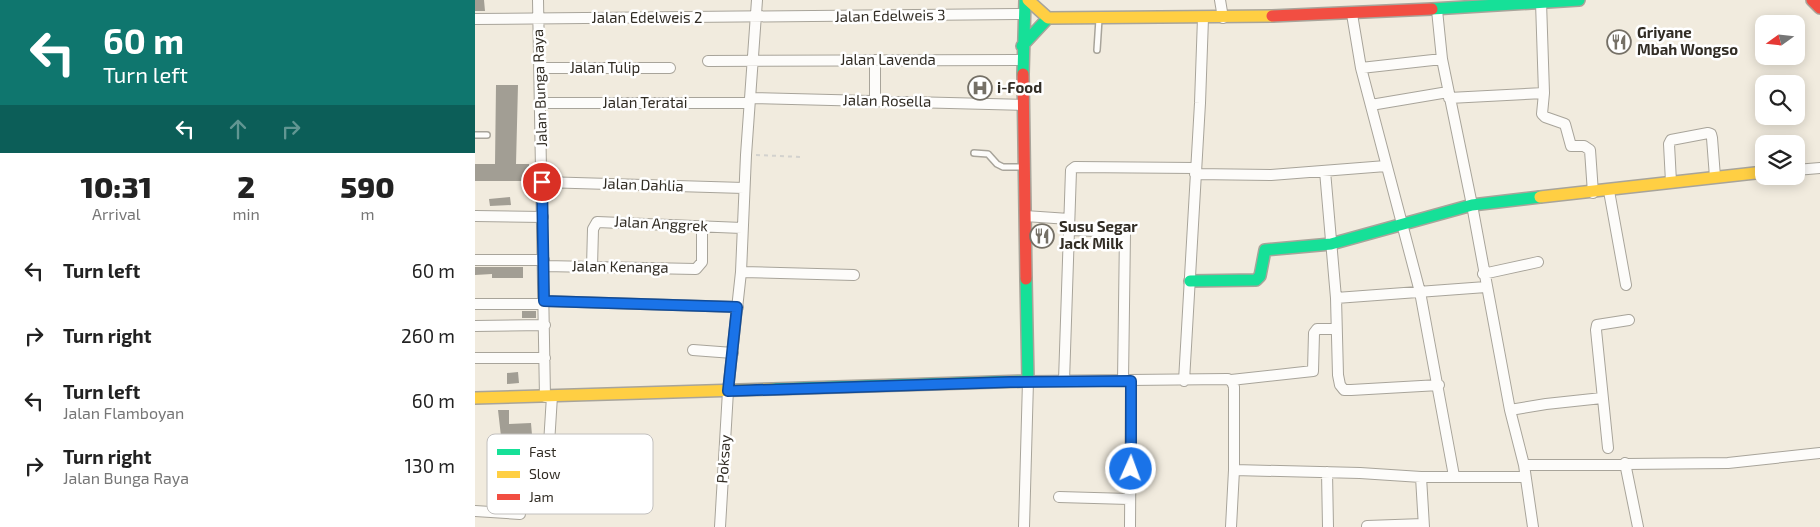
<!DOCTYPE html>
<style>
:root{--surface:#fff;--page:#f2f2f2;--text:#222;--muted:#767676}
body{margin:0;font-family:"Exo 2",sans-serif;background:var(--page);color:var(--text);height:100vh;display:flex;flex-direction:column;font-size:19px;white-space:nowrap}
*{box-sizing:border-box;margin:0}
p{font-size:16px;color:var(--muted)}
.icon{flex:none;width:28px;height:28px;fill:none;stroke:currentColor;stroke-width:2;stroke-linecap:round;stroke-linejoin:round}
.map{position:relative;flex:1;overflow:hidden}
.sheet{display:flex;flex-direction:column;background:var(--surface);width:475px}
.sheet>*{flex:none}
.guide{background:#0f766e;color:#fff;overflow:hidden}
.needle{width:32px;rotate:255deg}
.tools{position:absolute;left:1280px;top:15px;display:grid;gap:10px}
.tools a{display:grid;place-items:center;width:50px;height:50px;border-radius:10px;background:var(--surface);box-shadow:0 2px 12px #0003;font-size:25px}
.pin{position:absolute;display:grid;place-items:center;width:42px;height:42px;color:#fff;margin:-21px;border:2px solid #fff;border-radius:50%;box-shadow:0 1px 5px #0007}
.me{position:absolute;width:55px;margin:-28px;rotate:2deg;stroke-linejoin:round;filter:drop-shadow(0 0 4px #0008)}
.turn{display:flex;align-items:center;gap:18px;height:105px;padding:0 20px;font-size:22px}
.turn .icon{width:65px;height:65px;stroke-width:2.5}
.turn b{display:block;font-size:35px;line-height:42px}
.lanes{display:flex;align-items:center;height:48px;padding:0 20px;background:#0003;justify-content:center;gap:25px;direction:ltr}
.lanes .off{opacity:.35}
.eta{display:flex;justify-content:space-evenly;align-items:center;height:85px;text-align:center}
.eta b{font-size:30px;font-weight:800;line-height:35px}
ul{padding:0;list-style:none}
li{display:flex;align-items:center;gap:15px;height:65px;padding:0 20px}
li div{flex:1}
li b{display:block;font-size:19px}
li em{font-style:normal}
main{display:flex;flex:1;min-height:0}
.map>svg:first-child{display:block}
.building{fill:#a29e94}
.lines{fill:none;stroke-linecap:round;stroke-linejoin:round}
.lane-casing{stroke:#a8a49a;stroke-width:8}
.street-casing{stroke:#a8a49a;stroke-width:12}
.fast-casing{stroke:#a8a49a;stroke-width:14}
.slow-casing{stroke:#a8a49a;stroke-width:14}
.jam-casing{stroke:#a8a49a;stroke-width:14}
.path{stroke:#d3d2ce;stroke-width:2;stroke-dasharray:4 4;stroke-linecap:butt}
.lane{stroke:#fdfcfa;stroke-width:5}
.street{stroke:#fdfcfa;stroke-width:10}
.fast{stroke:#16e098;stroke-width:11}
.slow{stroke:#ffcf43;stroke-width:11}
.jam{stroke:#f24e42;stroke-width:11}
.route-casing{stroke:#114b97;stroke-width:12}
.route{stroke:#1a73e8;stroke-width:9}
.labels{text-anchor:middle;stroke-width:5;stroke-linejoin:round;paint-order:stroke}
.street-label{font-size:15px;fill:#322d25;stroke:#fff}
.poi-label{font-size:15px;font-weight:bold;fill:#322d25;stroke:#fff;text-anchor:start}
.key{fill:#fff;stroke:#c2c0be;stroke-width:1}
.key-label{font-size:14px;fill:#322d25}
</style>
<main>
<section class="sheet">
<div class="guide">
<div class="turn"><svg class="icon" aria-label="left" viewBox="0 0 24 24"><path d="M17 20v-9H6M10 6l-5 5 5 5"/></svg><div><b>60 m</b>Turn left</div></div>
<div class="lanes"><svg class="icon" aria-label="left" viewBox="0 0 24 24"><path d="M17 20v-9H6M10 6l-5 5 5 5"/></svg><svg class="icon off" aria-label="ahead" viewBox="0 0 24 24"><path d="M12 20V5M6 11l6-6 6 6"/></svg><svg class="icon off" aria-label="right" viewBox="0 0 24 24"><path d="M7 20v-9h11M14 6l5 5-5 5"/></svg></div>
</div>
<div class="eta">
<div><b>10:31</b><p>Arrival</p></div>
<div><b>2</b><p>min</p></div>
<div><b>590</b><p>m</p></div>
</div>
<ul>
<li><svg class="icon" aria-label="left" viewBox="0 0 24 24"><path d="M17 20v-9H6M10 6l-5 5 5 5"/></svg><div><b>Turn left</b></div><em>60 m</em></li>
<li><svg class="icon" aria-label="right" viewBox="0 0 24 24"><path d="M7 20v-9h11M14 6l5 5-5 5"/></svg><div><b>Turn right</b></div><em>260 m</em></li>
<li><svg class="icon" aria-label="left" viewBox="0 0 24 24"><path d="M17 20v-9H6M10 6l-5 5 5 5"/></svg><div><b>Turn left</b><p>Jalan Flamboyan</p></div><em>60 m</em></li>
<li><svg class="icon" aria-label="right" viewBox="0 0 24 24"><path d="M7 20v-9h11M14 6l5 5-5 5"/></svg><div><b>Turn right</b><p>Jalan Bunga Raya</p></div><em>130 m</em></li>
</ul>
</section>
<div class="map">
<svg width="1345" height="527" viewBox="0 0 1345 527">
<rect width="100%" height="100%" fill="#f1ebde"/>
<path class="building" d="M0,0H9L10,11H0Z
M498,78L511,79V97H498Z
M21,85H43L41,164H54V181H0V164H20Z
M35,197L36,205L15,206L14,199Z
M0,267H48V278H17V274L0,275Z
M47,311H61V318H47Z
M43,372L44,383L32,384V373Z
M23,410H34V424L56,423L57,435L39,436L40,453L28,454Z"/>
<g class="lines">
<g class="lane-casing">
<path id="lane" d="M622,50L624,19
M0,135H12
M499,153L513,154L522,164L528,167H546"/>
</g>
<g class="street-casing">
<path id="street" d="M63,0L70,397
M745,0L748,18
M1066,2L1069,93L1067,114L1070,117L1090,124L1096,146H1109L1115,150L1118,193
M962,10L967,59L997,205L1035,410L1049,465L1058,527
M877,14L886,68L945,292L979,476
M0,19L549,14
M233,61L547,60
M66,68H195
M886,68L967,59
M275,98L548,105
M974,98L1069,93
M400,101V60
M66,103H274
M896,105L973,92
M1321,170L1345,168
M850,171L861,298L863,375L865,385L869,390H876L964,385
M720,174L796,175L911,166
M67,182L269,188
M1196,182L1194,144L1196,140L1233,133L1236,134L1237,138L1240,177
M1134,191L1151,285
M0,216L68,217
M550,216L594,219
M594,230L650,232L648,381
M0,260H69
M69,266L221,269L227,262V227
M117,267L118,229L122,222L267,228
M266,272L379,275
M1008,274L1063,262
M861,298L1011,287
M69,301L263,307
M0,304H69
M0,326L70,325
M218,350L258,353
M0,358H70
M756,380L838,371L839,333L842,329H861
M589,381L596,170L600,167L720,168
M709,381L725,103L728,18
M1035,410L1071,404L1127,398
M1133,448L1121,330L1122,325L1154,320
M1150,463L1163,527
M20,464C36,461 67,461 74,444L77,396
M1049,465L1253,463L1345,453
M759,470L885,473L946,477H1050
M852,472L853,527
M946,477L949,527
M584,497L654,499
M0,511L45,514
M892,526L948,524
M245,527L253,391L266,272L271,155L282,0
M549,527L553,381L753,379L757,382L759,387V470L756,527
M655,527L656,381"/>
</g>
<g class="fast-casing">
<path id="fast" d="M957,9L1104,0
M547,46L573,18
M548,74L550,0
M715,281L781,280L785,276L790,250L856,244L997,205L1065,197
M298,389L553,381L551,279"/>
</g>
<g class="slow-casing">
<path id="slow" d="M553,0L573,18L797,16
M1065,197L1289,172
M0,398L298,389"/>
</g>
<g class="jam-casing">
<path id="jam" d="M1337,0L1345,8
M797,16L957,9
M548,74L551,279"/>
</g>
<path class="path" d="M281,155L327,157"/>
<use href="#lane" class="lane"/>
<use href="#street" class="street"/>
<use href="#fast" class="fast"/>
<use href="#slow" class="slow"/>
<use href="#jam" class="jam"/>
</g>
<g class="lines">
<g class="route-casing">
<path id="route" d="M67,182L69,301L262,307L253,391L535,382L656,381V469"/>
</g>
<use href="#route" class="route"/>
</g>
<defs>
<g id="restaurant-ring" transform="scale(1.25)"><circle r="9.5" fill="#fff" stroke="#757066" stroke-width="1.5"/><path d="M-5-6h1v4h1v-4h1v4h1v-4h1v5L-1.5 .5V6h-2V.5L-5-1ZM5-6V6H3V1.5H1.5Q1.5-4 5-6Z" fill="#757066"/></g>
<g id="hospital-ring" transform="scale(1.25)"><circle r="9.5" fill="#fff" stroke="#757066" stroke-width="1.5"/><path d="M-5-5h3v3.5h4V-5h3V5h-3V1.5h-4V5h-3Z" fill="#757066"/></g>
</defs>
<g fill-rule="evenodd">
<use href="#restaurant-ring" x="1144" y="42"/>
<use href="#hospital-ring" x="505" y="88"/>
<use href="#restaurant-ring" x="567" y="236"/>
</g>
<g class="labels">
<g class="street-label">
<text transform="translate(415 16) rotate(-1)" y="5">Jalan Edelweis 3</text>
<text x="172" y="23">Jalan Edelweis 2</text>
<text x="413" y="65">Jalan Lavenda</text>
<text x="130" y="73">Jalan Tulip</text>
<text transform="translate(65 88) rotate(-92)" y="5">Jalan Bunga Raya</text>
<text transform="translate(412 101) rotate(1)" y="5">Jalan Rosella</text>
<text x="170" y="108">Jalan Teratai</text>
<text transform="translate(168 185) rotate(2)" y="5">Jalan Dahlia</text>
<text transform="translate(186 224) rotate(3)" y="5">Jalan Anggrek</text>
<text transform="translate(145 267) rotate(1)" y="5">Jalan Kenanga</text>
<text transform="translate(249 459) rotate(-86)" y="5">Poksay</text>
</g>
<g class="poi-label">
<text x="1162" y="38">Griyane<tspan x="1162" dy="17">Mbah Wongso</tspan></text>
<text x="522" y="93">i-Food</text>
<text x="584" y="232">Susu Segar<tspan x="584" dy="17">Jack Milk</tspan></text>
</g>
</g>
<rect x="12" y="434" width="166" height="80" rx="8" class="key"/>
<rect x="22" y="449" width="23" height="6" fill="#16e098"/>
<rect x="22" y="471" width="23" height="7" fill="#ffcf43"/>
<rect x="22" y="494" width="23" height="6" fill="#f24e42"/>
<g class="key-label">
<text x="54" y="457">Fast</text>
<text x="54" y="479">Slow</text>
<text x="54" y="502">Jam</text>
</g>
</svg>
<div class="tools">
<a><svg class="needle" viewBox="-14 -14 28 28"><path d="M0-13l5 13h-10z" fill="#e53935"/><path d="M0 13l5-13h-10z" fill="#767676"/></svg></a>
<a><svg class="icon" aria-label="search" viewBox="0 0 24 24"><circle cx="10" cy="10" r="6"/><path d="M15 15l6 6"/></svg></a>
<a><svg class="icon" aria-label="layers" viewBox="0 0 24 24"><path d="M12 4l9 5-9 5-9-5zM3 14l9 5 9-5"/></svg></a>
</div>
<div class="pin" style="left:67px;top:182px;background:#d93025"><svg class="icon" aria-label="arrive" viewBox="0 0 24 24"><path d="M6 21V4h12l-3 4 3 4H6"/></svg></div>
<svg class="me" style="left:656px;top:469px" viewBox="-20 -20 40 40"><circle r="17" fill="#1a73e8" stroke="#fff" stroke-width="3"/><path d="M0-11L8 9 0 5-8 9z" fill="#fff"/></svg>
</div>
</main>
